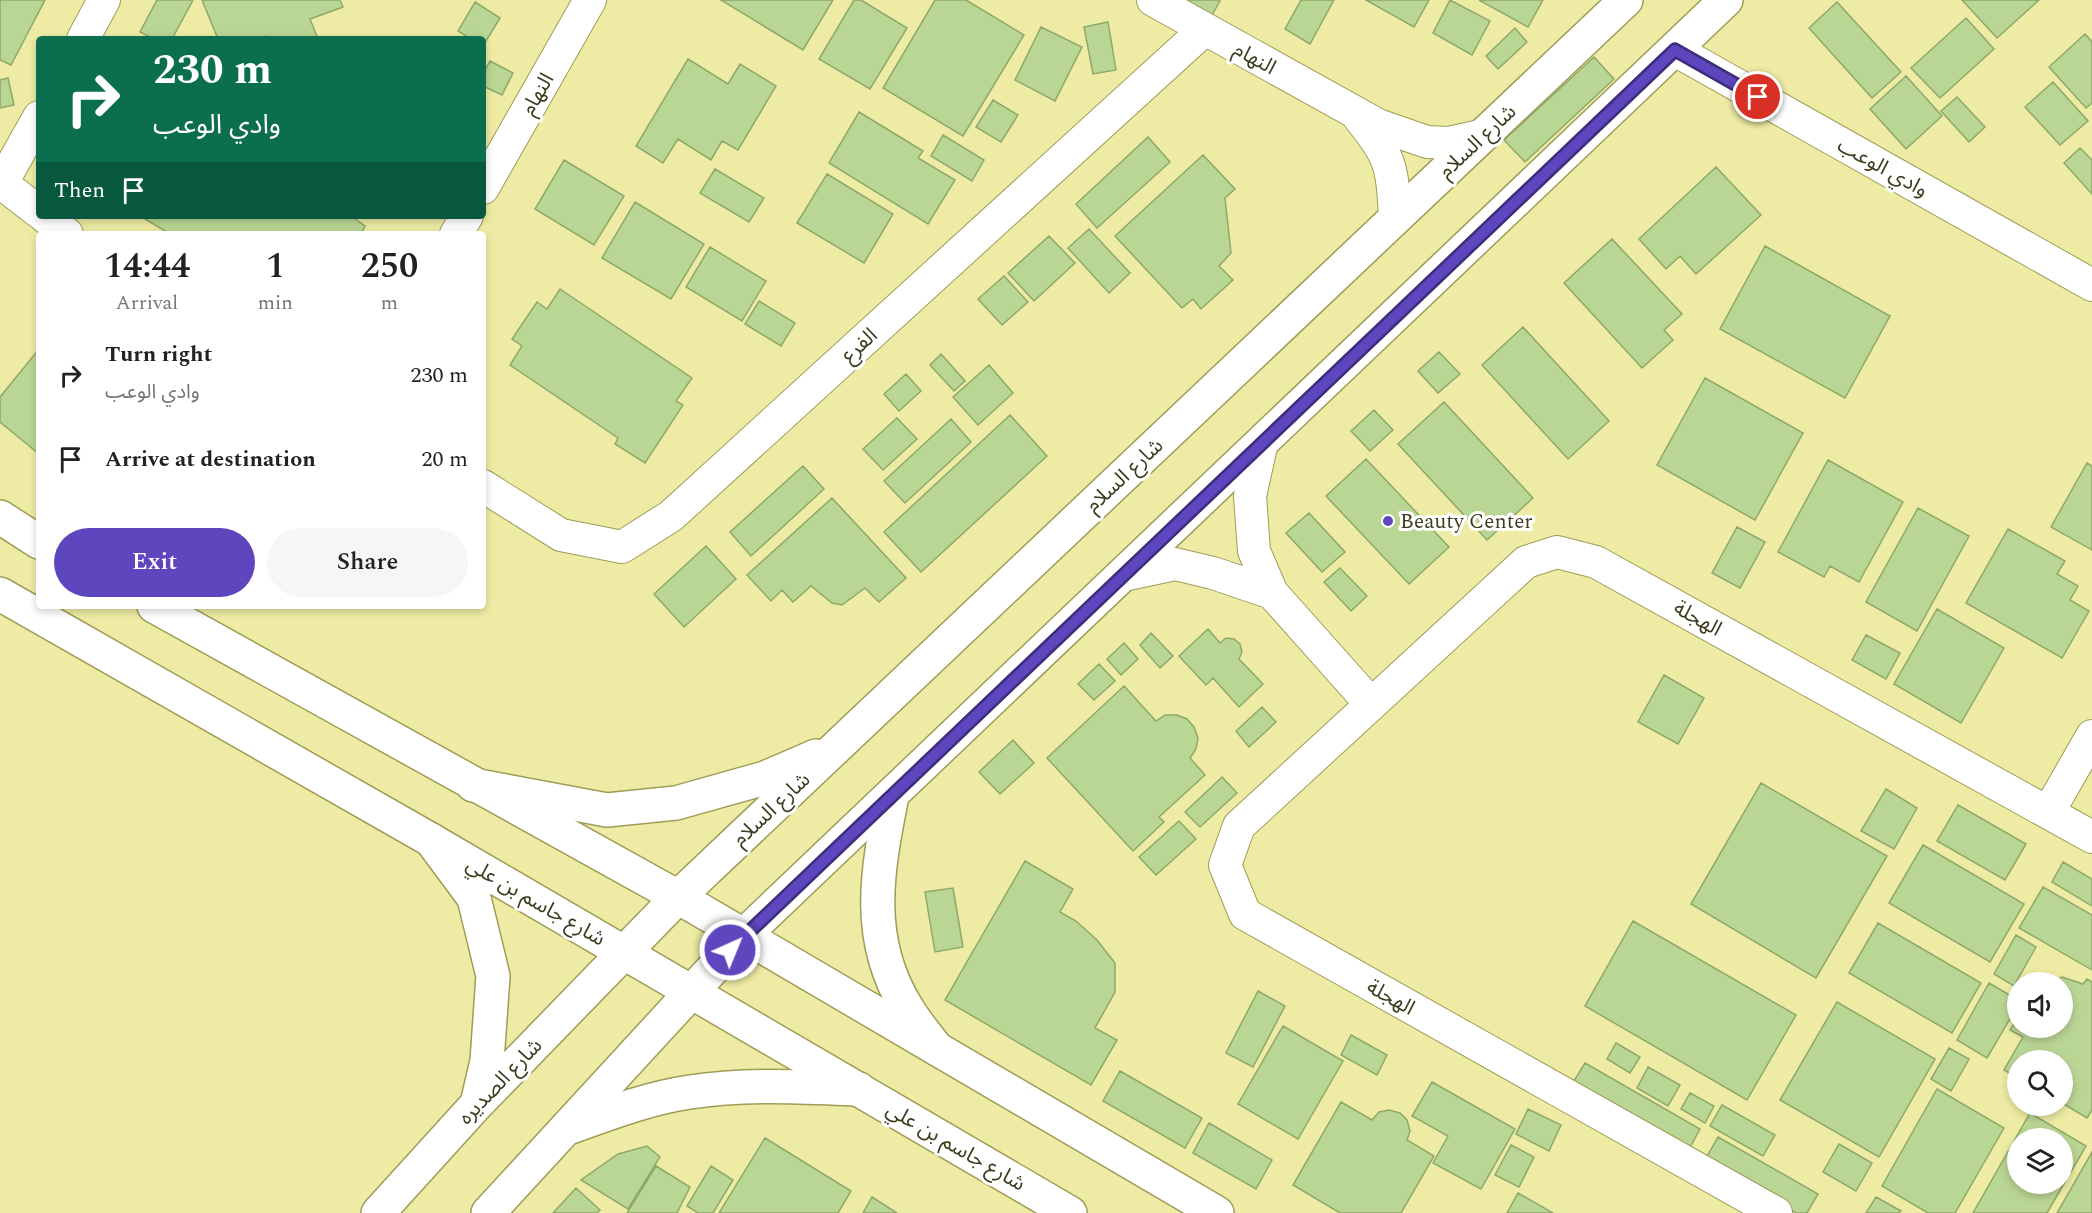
<!DOCTYPE html>
<meta charset="utf-8">
<style>
:root{--surface:#fff;--page:#f6f6f6;--text:#222;--muted:#767676;--accent:#5e46be}
body{margin:0;font-family:Spectral,"Noto Sans Arabic",serif;background:var(--page);color:var(--text);height:100vh;display:flex;flex-direction:column;font-size:22px;white-space:nowrap}
*{box-sizing:border-box;margin:0}
p{font-size:20px;color:var(--muted)}
.icon{flex:none;width:33px;height:33px;fill:none;stroke:currentColor;stroke-width:2;stroke-linecap:round;stroke-linejoin:round}
.map{position:relative;flex:1;overflow:hidden}
.drawer{position:absolute;left:36px;top:231px;width:450px;height:378px;display:flex;flex-direction:column;background:var(--surface);border-radius:6px;box-shadow:0 3px 9px #0003}
.drawer>*{flex:none}
.guide{position:absolute;left:36px;top:36px;width:450px;height:183px;border-radius:6px;box-shadow:0 3px 9px #0003;background:#0b6e4f;color:#fff;overflow:hidden}
.fabs{position:absolute;left:2007px;top:972px;display:grid;gap:12px}
.fabs a{display:grid;place-items:center;width:66px;height:66px;border-radius:50%;background:var(--surface);box-shadow:0 3px 9px #0003;font-size:30px}
.pin{position:absolute;display:grid;place-items:center;width:51px;height:51px;color:#fff;margin:-26px;border:3px solid #fff;border-radius:50%;box-shadow:0 2px 6px #0007}
.me{position:absolute;width:66px;margin:-33px;rotate:44deg;stroke-linejoin:round;filter:drop-shadow(0 0 4px #0008)}
.turn{display:flex;align-items:center;gap:21px;height:126px;padding:0 18px;font-size:27px}
.turn .icon{width:78px;height:78px;stroke-width:2.5}
.turn b{display:block;font-size:42px;line-height:51px}
.then{display:flex;align-items:center;height:57px;padding:0 18px;background:#0003;gap:12px;font-size:22px}
.eta{display:flex;justify-content:space-evenly;align-items:center;height:102px;text-align:center}
.eta b{font-size:36px;font-weight:600;line-height:42px}
.primary-button{display:flex;gap:12px;margin-top:auto;padding:12px 18px}
.primary-button a{flex:1;height:69px;border-radius:36px;background:var(--accent);color:#fff;font-size:24px;font-weight:600;line-height:69px;text-align:center}
.primary-button a+a{background:var(--page);color:var(--text)}
ul{padding:0;list-style:none}
li{display:flex;align-items:center;gap:18px;height:84px;padding:0 18px}
li div{flex:1}
li b{display:block;font-size:22px}
li em{font-style:normal}
.map>svg:first-child{display:block}
.building{fill:#bad694;stroke:#8ea869;stroke-width:1.5;fill-rule:evenodd}
.lines{fill:none;stroke-linecap:round;stroke-linejoin:round}
.minor-casing{stroke:#9f9c57;stroke-width:34}
.tertiary-casing{stroke:#9f9c57;stroke-width:36}
.secondary-casing{stroke:#9f9c57;stroke-width:36}
.minor{stroke:#fff;stroke-width:32}
.tertiary{stroke:#fff;stroke-width:33}
.secondary{stroke:#fff;stroke-width:33}
.route-casing{stroke:#3d2e7c;stroke-width:15}
.route{stroke:#5e46be;stroke-width:10}
.poi-dot{fill:#5e46be;stroke:#fff;stroke-width:2}
.labels{text-anchor:middle;stroke-width:6;stroke-linejoin:round;paint-order:stroke}
.street-label{font-size:21px;fill:#3d3c1f;stroke:#fff}
.poi-label{font-size:21px;fill:#3d3c1f;stroke:#fff;text-anchor:start}
</style>
<div class="map">
<svg width="2092" height="1213" viewBox="0 0 2092 1213">
<rect width="100%" height="100%" fill="#eeeca4"/>
<path class="building" d="M0,0H45L11,65L0,60Z
M157,0H193L172,39H154L140,32Z
M202,0H340L343,7L310,19L318,39H268L267,36L258,39H218Z
M721,0H833L803,50Z
M854,0H861L907,28L870,89L819,59Z
M935,0H966L1024,35L963,136L883,88Z
M1169,0H1219L1220,1L1208,22Z
M1301,0H1334L1310,44L1285,29Z
M1366,0H1429L1414,27Z
M1450,0L1490,21L1472,55L1433,33Z
M1479,0H1543L1528,27Z
M1962,0H2039L1997,38Z
M475,2L500,18L483,46V39H471L458,31Z
M1837,2L1901,72L1872,98L1809,28Z
M1966,18L1994,49L1940,98L1911,68Z
M1108,22L1116,70L1093,74L1084,27Z
M1041,27L1082,47L1055,101L1015,80Z
M1515,28L1527,42L1498,69L1486,56Z
M2085,34L2092,42V103L2086,108L2049,67Z
M1594,57L1614,79L1525,162L1504,140Z
M688,59L728,84L740,64L776,86L738,150L722,141L711,160L678,139L663,163L636,146Z
M490,61L513,73L502,95L483,86V74Z
M1906,76L1942,116L1906,149L1870,109Z
M8,78L14,105L0,108V80Z
M2053,82L2088,121L2060,145L2025,107Z
M1957,97L1985,127L1969,142L1941,111Z
M993,100L1018,115L1001,142L976,127Z
M859,112L923,151L918,158L955,180L928,224L829,163Z
M943,135L984,160L972,181L931,156Z
M1148,137L1170,162L1097,228L1076,204Z
M2080,148L2092,160V194L2064,163Z
M1203,155L1235,189L1225,198L1231,253L1219,266L1233,280L1201,309L1193,299L1182,308L1115,236Z
M564,160L624,196L594,245L535,209Z
M1716,167L1761,215L1696,274L1680,256L1666,269L1639,239Z
M715,169L764,198L749,222L700,193Z
M827,174L893,214L864,263L797,223Z
M635,202L704,244L671,299L602,258Z
M140,216H351L365,226L361,234H170Z
M1089,229L1130,273L1109,293L1068,248Z
M1049,236L1075,263L1034,301L1008,273Z
M1612,239L1682,314L1664,330L1673,340L1642,368L1564,283Z
M1765,246L1890,316L1845,398L1720,329Z
M710,247L766,281L742,321L686,287Z
M1004,276L1028,302L1002,325L978,299Z
M560,289L692,378L676,401L683,405L645,463L615,444L618,438L510,365L522,346L512,339L537,302L547,309Z
M759,301L795,323L781,346L745,324Z
M1523,327L1609,421L1568,459L1482,365Z
M39,349V454L0,422V397Z
M1439,352L1460,374L1438,393L1418,371Z
M941,354L965,381L954,391L930,365Z
M989,365L1013,393L978,425L953,397Z
M906,374L921,391L899,411L884,394Z
M1705,378L1803,433L1755,520L1657,465Z
M1444,402L1533,498L1487,540L1398,444Z
M1374,410L1393,430L1370,451L1351,431Z
M1010,415L1047,456L921,572L884,532Z
M897,418L917,439L883,470L863,449Z
M951,419L971,442L905,503L884,481Z
M1366,459L1449,547L1409,584L1326,496Z
M1828,460L1903,502L1859,582L1830,566L1824,577L1778,552Z
M2087,463L2092,466V550L2051,527Z
M803,466L824,489L751,556L730,532Z
M832,498L906,578L879,602L865,588L842,605L832,603L811,586L793,602L782,590L771,601L747,575Z
M1918,508L1969,536L1917,631L1866,602Z
M1309,513L1345,552L1322,572L1286,533Z
M1737,527L1765,542L1740,588L1712,573Z
M2008,529L2065,561L2057,574L2078,586L2070,600L2089,611L2062,658L1966,603Z
M706,546L736,579L684,627L654,594Z
M1340,568L1367,596L1351,611L1324,582Z
M1937,609L2004,648L1961,723L1894,684Z
M1208,629L1220,643L1226,638L1234,639L1240,644L1242,652L1239,659L1263,684L1239,707L1213,678L1206,685L1179,656Z
M1151,633L1173,656L1160,668L1140,645Z
M1866,635L1900,653L1886,679L1852,660Z
M1124,643L1138,659L1121,675L1107,659Z
M1099,664L1115,681L1094,700L1078,684Z
M1664,675L1704,698L1678,744L1638,722Z
M1124,686L1156,721L1165,715H1177L1187,719L1194,727L1198,738L1196,749L1190,758L1205,775L1159,817L1164,822L1133,851L1047,758Z
M1262,707L1276,722L1249,747L1236,731Z
M1013,740L1034,763L1000,794L979,772Z
M1222,777L1237,793L1200,827L1185,812Z
M1761,783L1887,856L1816,978L1691,904Z
M1886,789L1917,808L1894,849L1861,831Z
M1958,805L2026,844L2005,880L1937,841Z
M1179,821L1196,839L1156,875L1139,857Z
M1923,845L2024,904L1990,962L1889,903Z
M1025,861L1073,889L1060,912L1076,921L1097,940L1115,963V992L1095,1028L1117,1040L1091,1085L945,1000Z
M2063,862L2092,879V906L2052,882Z
M2043,887L2092,915V970L2019,928Z
M953,888L963,947L935,952L925,892Z
M1633,921L1796,1015L1747,1100L1585,1006Z
M1878,923L1981,983L1952,1033L1849,973Z
M2016,935L2036,947L2014,986L1994,974Z
M2062,977L2083,984L2087,979L2092,982V1110L2087,1118L2062,1103V1060H2018V1078L2004,1070L2023,1037L2010,1030L2018,1017V1028H2062V982H2052Z
M1989,983L2018,1000V1005L1987,1058L1957,1040Z
M1258,991L1285,1006L1253,1067L1226,1053Z
M1837,1002L1935,1059L1879,1157L1780,1100Z
M1283,1026L1343,1061L1298,1139L1238,1104Z
M1351,1035L1387,1055L1377,1075L1341,1055Z
M1616,1043L1640,1057L1630,1073L1607,1059Z
M1949,1048L1969,1059L1951,1091L1931,1079Z
M1585,1063L1700,1129L1688,1151L1572,1084Z
M1648,1067L1680,1085L1668,1106L1637,1088Z
M1120,1071L1202,1118L1185,1148L1103,1101Z
M1432,1082L1515,1129L1481,1189L1433,1163L1448,1136L1412,1116Z
M1937,1089L2004,1128L1955,1213H1928L1882,1186Z
M1690,1093L1714,1106L1705,1123L1681,1109Z
M1341,1102L1372,1120L1379,1112L1389,1110L1400,1113L1407,1120L1410,1131L1407,1140L1434,1156L1401,1213H1340L1293,1185Z
M1722,1105L1775,1135L1763,1156L1710,1126Z
M1528,1109L1561,1125L1549,1151L1516,1134Z
M2030,1113L2086,1146L2047,1213H1973ZM2018,1138H2062V1184H2018Z
M1209,1123L1272,1160L1256,1189L1193,1153Z
M1718,1137L1818,1194L1807,1213H1796L1705,1160Z
M765,1138L851,1191L838,1213H719Z
M1839,1144L1872,1163L1856,1191L1823,1172Z
M1511,1145L1534,1157L1519,1187L1495,1175Z
M647,1146L660,1157L628,1209L581,1180L618,1154Z
M2092,1152V1213H2057Z
M656,1166L690,1187L677,1213H627Z
M711,1166L733,1180L713,1213H698L687,1206Z
M576,1188L600,1210L597,1213H553Z
M1518,1193L1553,1213H1507Z
M872,1197L897,1213H863Z
M1876,1197L1901,1211L1899,1213H1866Z"/>
<g class="lines">
<g class="minor-casing">
<path id="minor" d="M1153,0L1378,125L1427,142L1448,143L1484,135
M83,39L104,0
M1675,50L2092,285
M1358,116C1391,158 1392,164 1395,217
M0,182L39,212
M2,183L39,117
M483,188L590,0
M44,216L67,234
M456,234L467,216
M1262,442L1250,496L1254,551L1272,593L1371,704
M483,486L561,535L622,547L671,516L1204,30
M1123,575L1175,564L1213,573L1272,593
M2049,811L2092,736
M1776,1213L1245,914L1225,865L1239,826L1526,562L1557,552L1596,562L2092,837"/>
</g>
<g class="tertiary-casing">
<path id="tertiary" d="M0,517L39,542
M0,594L431,840L1070,1213
M154,606L678,897L1217,1213"/>
</g>
<g class="secondary-casing">
<path id="secondary" d="M473,785L607,810L676,803L765,778L816,756
M892,796C877,871 864,939 907,1008C916,1023 927,1036 937,1049
M431,840L474,898L493,976L487,1061L477,1104
M571,1127C610,1113 649,1098 690,1092C746,1083 803,1087 859,1089
M378,1213L477,1104L678,897L1626,0
M488,1213L743,936L1726,0"/>
</g>
<use href="#minor" class="minor"/>
<use href="#tertiary" class="tertiary"/>
<use href="#secondary" class="secondary"/>
</g>
<g class="lines">
<g class="route-casing">
<path id="route" d="M730,950L1675,50L1758,97"/>
</g>
<use href="#route" class="route"/>
</g>
<circle class="poi-dot" cx="1388" cy="521" r="6"/>
<g class="labels">
<g class="street-label">
<text transform="translate(1255 58) rotate(29)" y="7">النهام</text>
<text transform="translate(537 94) rotate(-60)" y="7">النهام</text>
<text transform="translate(1477 141) rotate(-43)" y="7">شارع السلام</text>
<text transform="translate(1883 167) rotate(29)" y="7">وادي الوعب</text>
<text transform="translate(859 345) rotate(-42)" y="7">الفرع</text>
<text transform="translate(1124 475) rotate(-43)" y="7">شارع السلام</text>
<text transform="translate(1698 618) rotate(29)" y="7">الهجلة</text>
<text transform="translate(771 809) rotate(-43)" y="7">شارع السلام</text>
<text transform="translate(536 901) rotate(30)" y="7">شارع جاسم بن علي</text>
<text transform="translate(1391 997) rotate(29)" y="7">الهجلة</text>
<text transform="translate(500 1081) rotate(-46)" y="7">شارع الصديره</text>
<text transform="translate(956 1146) rotate(30)" y="7">شارع جاسم بن علي</text>
</g>
<g class="poi-label">
<text x="1400" y="528">Beauty Center</text>
</g>
</g>
</svg>
<div class="fabs">
<a><svg class="icon" aria-label="sound" viewBox="0 0 24 24"><path d="M4 9h4l5-4v14l-5-4H4zM17 9q2 3 0 6"/></svg></a>
<a><svg class="icon" aria-label="search" viewBox="0 0 24 24"><circle cx="10" cy="10" r="6"/><path d="M15 15l6 6"/></svg></a>
<a><svg class="icon" aria-label="layers" viewBox="0 0 24 24"><path d="M12 4l9 5-9 5-9-5zM3 14l9 5 9-5"/></svg></a>
</div>
<div class="pin" style="left:1758px;top:97px;background:#d93025"><svg class="icon" aria-label="arrive" viewBox="0 0 24 24"><path d="M6 21V4h12l-3 4 3 4H6"/></svg></div>
<svg class="me" style="left:730px;top:950px" viewBox="-20 -20 40 40"><circle r="17" fill="#5e46be" stroke="#fff" stroke-width="3"/><path d="M0-11L8 9 0 5-8 9z" fill="#fff"/></svg>
<div class="guide">
<div class="turn"><svg class="icon" aria-label="right" viewBox="0 0 24 24"><path d="M7 20v-9h11M14 6l5 5-5 5"/></svg><div><b>230 m</b>وادي الوعب</div></div>
<div class="then">Then<svg class="icon" aria-label="arrive" viewBox="0 0 24 24"><path d="M6 21V4h12l-3 4 3 4H6"/></svg></div>
</div>
<section class="drawer">
<div class="eta">
<div><b>14:44</b><p>Arrival</p></div>
<div><b>1</b><p>min</p></div>
<div><b>250</b><p>m</p></div>
</div>
<ul>
<li><svg class="icon" aria-label="right" viewBox="0 0 24 24"><path d="M7 20v-9h11M14 6l5 5-5 5"/></svg><div><b>Turn right</b><p>وادي الوعب</p></div><em>230 m</em></li>
<li><svg class="icon" aria-label="arrive" viewBox="0 0 24 24"><path d="M6 21V4h12l-3 4 3 4H6"/></svg><div><b>Arrive at destination</b></div><em>20 m</em></li>
</ul>
<div class="primary-button"><a>Exit</a><a>Share</a></div>
</section>
</div>
